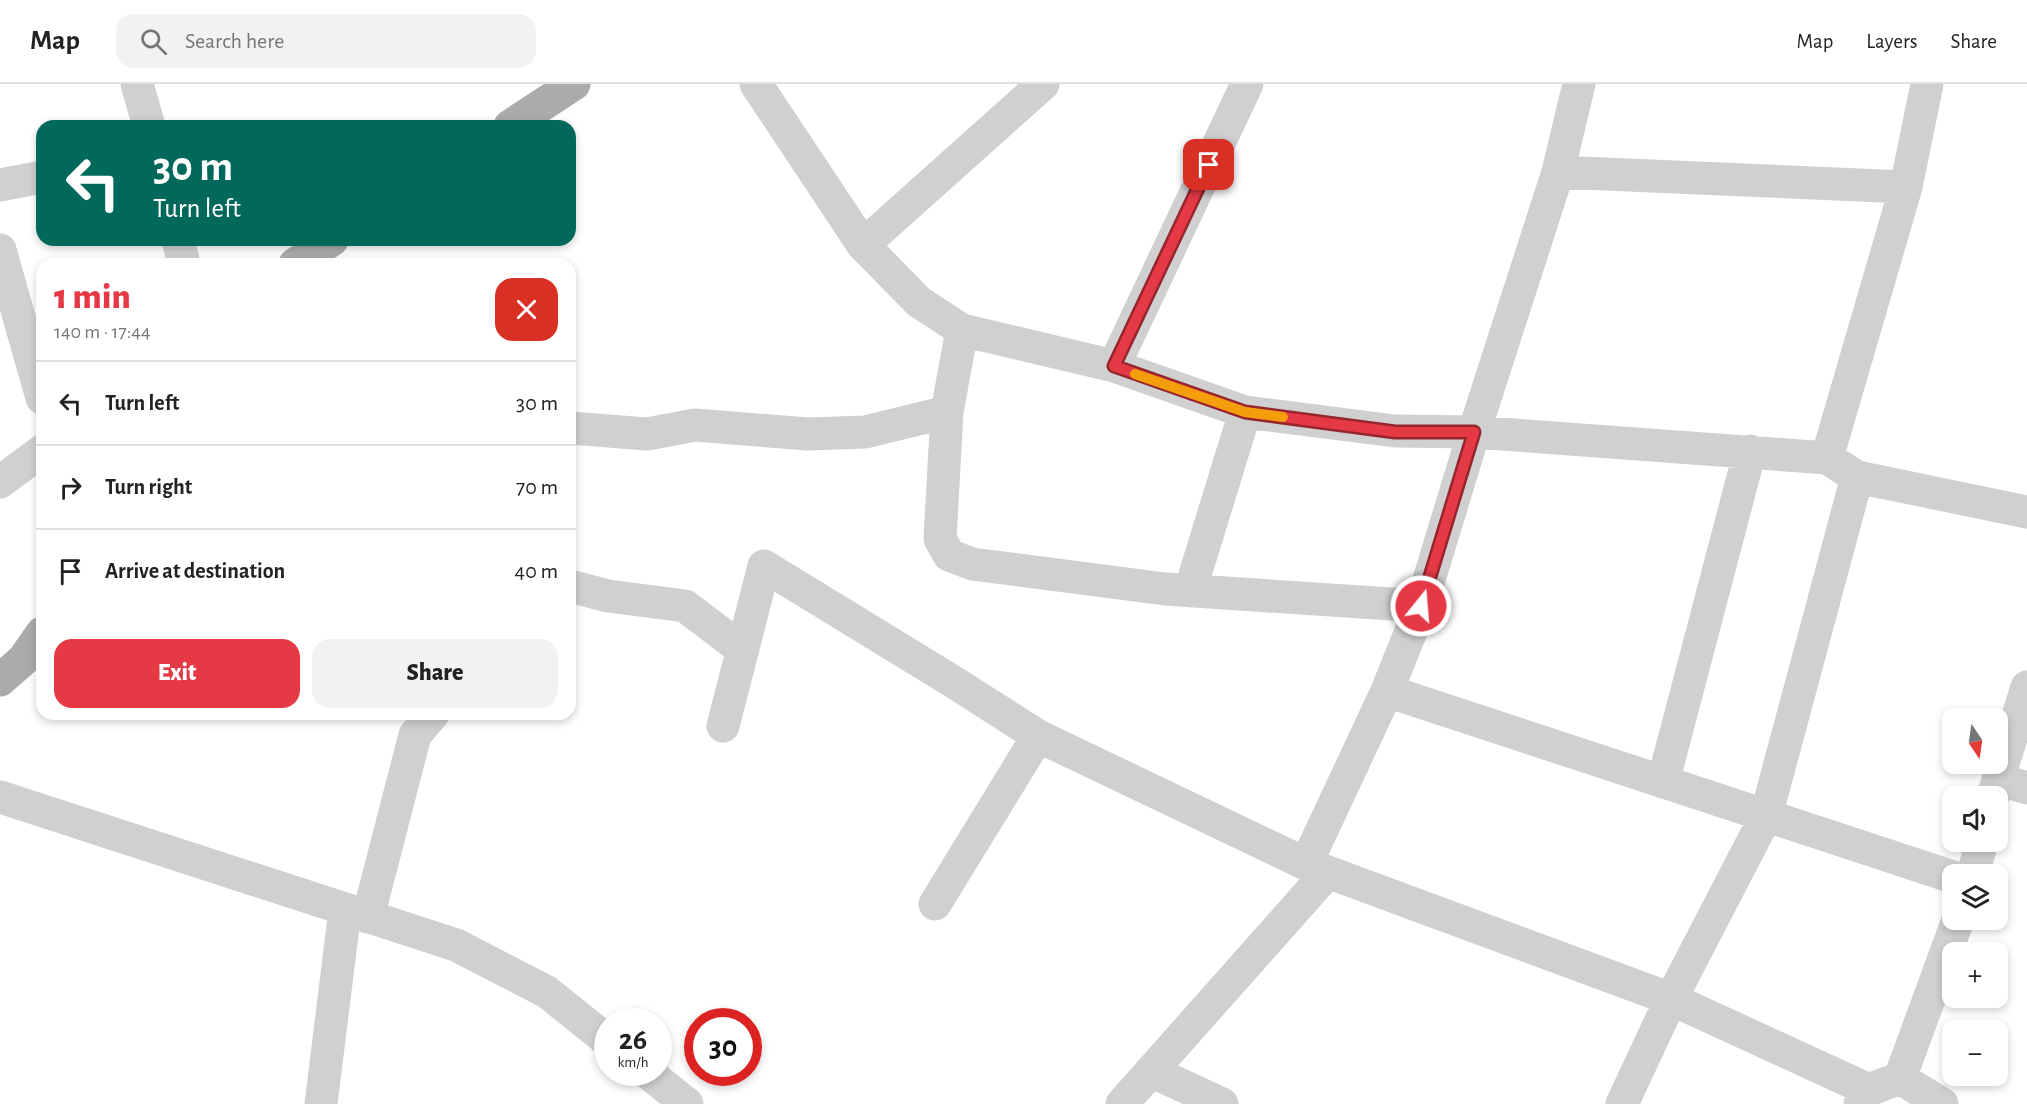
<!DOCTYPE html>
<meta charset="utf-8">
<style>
:root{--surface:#fff;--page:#f2f2f2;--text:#222;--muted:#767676;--line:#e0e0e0;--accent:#e63946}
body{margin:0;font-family:"Alegreya Sans",sans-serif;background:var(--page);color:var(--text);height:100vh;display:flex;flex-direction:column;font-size:22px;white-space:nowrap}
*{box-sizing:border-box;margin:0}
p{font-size:20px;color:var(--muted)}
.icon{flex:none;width:33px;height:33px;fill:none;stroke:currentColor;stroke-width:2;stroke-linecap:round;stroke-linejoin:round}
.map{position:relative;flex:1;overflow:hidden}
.panel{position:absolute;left:36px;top:174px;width:540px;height:462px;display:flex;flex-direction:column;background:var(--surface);border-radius:18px;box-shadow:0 3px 9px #0003}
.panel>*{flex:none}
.hud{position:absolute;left:36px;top:36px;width:540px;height:126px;border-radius:18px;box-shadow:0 3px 9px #0003;background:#00695c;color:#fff;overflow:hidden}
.needle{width:39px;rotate:167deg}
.fabs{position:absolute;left:1942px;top:624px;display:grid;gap:12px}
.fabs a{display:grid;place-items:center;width:66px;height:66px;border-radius:12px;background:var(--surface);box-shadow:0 3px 9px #0003;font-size:30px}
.speed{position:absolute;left:594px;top:924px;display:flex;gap:12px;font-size:30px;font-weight:700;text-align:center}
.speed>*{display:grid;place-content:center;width:78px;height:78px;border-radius:50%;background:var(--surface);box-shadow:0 3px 9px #0003;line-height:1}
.speed small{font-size:15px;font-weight:400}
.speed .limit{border:9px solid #d22;background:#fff;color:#111}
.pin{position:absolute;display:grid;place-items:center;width:51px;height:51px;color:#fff;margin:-26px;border-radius:12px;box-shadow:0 3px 9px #0006}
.me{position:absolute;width:66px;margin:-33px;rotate:17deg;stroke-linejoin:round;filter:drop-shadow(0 0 4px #0008)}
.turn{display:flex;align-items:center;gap:21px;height:126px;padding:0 18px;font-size:27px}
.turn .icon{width:78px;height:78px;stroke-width:2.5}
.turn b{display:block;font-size:42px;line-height:51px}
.round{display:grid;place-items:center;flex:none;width:63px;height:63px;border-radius:18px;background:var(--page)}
.summary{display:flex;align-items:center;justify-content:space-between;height:102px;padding:0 18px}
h1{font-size:36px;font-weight:800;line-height:45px;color:var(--accent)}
.action{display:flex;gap:12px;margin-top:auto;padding:12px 18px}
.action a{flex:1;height:69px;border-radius:18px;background:var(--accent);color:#fff;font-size:24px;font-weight:800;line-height:69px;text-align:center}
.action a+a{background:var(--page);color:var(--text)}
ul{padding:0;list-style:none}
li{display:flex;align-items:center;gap:18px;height:84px;padding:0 18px;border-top:2px solid var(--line)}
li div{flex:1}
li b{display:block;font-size:22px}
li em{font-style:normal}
header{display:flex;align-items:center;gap:36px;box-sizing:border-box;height:84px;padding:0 30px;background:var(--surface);border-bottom:2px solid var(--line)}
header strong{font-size:28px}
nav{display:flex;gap:33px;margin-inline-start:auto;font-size:21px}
.search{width:420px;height:54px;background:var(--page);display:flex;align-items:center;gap:15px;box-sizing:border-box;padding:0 21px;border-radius:18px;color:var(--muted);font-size:22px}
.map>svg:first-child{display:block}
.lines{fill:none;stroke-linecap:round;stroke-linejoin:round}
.minor{stroke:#d0d0d0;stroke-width:33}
.major{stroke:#ababab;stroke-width:33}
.route-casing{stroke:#96252e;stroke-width:15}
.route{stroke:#e63946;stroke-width:10}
.slow{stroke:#f59e0b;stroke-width:10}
</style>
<header>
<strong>Map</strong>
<div class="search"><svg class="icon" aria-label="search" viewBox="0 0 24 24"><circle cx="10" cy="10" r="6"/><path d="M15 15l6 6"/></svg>Search here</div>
<nav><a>Map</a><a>Layers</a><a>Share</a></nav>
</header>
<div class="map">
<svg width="2027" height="1020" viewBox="0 0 2027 1020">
<rect width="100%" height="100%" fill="#fff"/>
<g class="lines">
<path class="minor" d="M137,0L149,42
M756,0L863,161
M1043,0L863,161L919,218L962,246L1114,282L1245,328L1395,347L1474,348L1827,374L1857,393L2027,428
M1579,0L1558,88L1906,103
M1558,88L1474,348L1421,522L1387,607L1306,780L1671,915L1869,1006
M0,101L42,93
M178,156L184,180
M0,166L42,314
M962,246L947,328L940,455L949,471L972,480L1165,505L1421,522
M1114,282L1247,0
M570,344L647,350L695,341L808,350L865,348L947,328
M1827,374L1906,103L1927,0
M0,398L42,367
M570,502L608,512L685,522L743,566
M1190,507L1245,328
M1387,607L1953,793
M723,642L764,482L952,597L1038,652L1306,780
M1998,695L2027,704
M1663,698L1750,367
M1993,712L2027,603
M0,713L456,861L547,908L608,957
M1973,790L1982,758
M935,820L1038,652
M368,833L415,651L433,630
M1151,987L1222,1020
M647,988L687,1020
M1900,994L1942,1020
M321,1020L345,826
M1122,1020L1328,788
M1622,1020L1671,915L1766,732L1857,393
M1860,1020L1869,1006L1900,994L1958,836"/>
<path class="major" d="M510,42L574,0
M295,180L332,156
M0,596L23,576L42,549"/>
</g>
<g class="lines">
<g class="route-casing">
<path id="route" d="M1209,81L1114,282L1245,328L1395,348H1474L1421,522"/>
</g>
<use href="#route" class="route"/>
<path class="slow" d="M1135,290L1245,328L1283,333"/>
</g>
</svg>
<div class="fabs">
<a><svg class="needle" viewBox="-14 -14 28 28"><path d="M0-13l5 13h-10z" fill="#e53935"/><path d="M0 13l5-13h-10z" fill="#767676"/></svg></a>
<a><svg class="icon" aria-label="sound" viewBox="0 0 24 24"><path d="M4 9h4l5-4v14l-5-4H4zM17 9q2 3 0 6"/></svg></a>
<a><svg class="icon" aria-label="layers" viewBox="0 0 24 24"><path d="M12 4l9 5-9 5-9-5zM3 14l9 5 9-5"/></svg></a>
<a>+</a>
<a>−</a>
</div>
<div class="speed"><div>26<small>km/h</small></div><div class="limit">30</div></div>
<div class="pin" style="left:1209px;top:81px;background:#d93025"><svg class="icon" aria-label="arrive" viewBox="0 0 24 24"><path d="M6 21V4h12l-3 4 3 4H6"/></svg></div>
<svg class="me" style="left:1421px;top:522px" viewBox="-20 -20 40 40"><circle r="17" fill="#e63946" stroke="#fff" stroke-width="3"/><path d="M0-11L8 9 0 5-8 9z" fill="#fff"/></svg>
<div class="hud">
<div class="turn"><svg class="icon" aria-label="left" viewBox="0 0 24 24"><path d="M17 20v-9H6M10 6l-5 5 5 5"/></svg><div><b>30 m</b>Turn left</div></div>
</div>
<section class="panel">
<div class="summary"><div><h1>1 min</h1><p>140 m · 17:44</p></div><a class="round" style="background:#d93025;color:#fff"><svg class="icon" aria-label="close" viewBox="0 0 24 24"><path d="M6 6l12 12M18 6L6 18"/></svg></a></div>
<ul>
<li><svg class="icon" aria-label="left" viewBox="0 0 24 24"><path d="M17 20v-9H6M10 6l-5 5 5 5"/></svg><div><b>Turn left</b></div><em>30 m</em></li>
<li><svg class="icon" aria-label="right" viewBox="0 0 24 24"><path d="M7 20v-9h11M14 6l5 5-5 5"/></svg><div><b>Turn right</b></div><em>70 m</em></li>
<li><svg class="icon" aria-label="arrive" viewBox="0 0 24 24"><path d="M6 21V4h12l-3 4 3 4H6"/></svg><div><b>Arrive at destination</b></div><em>40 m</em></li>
</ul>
<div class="action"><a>Exit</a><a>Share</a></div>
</section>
</div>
